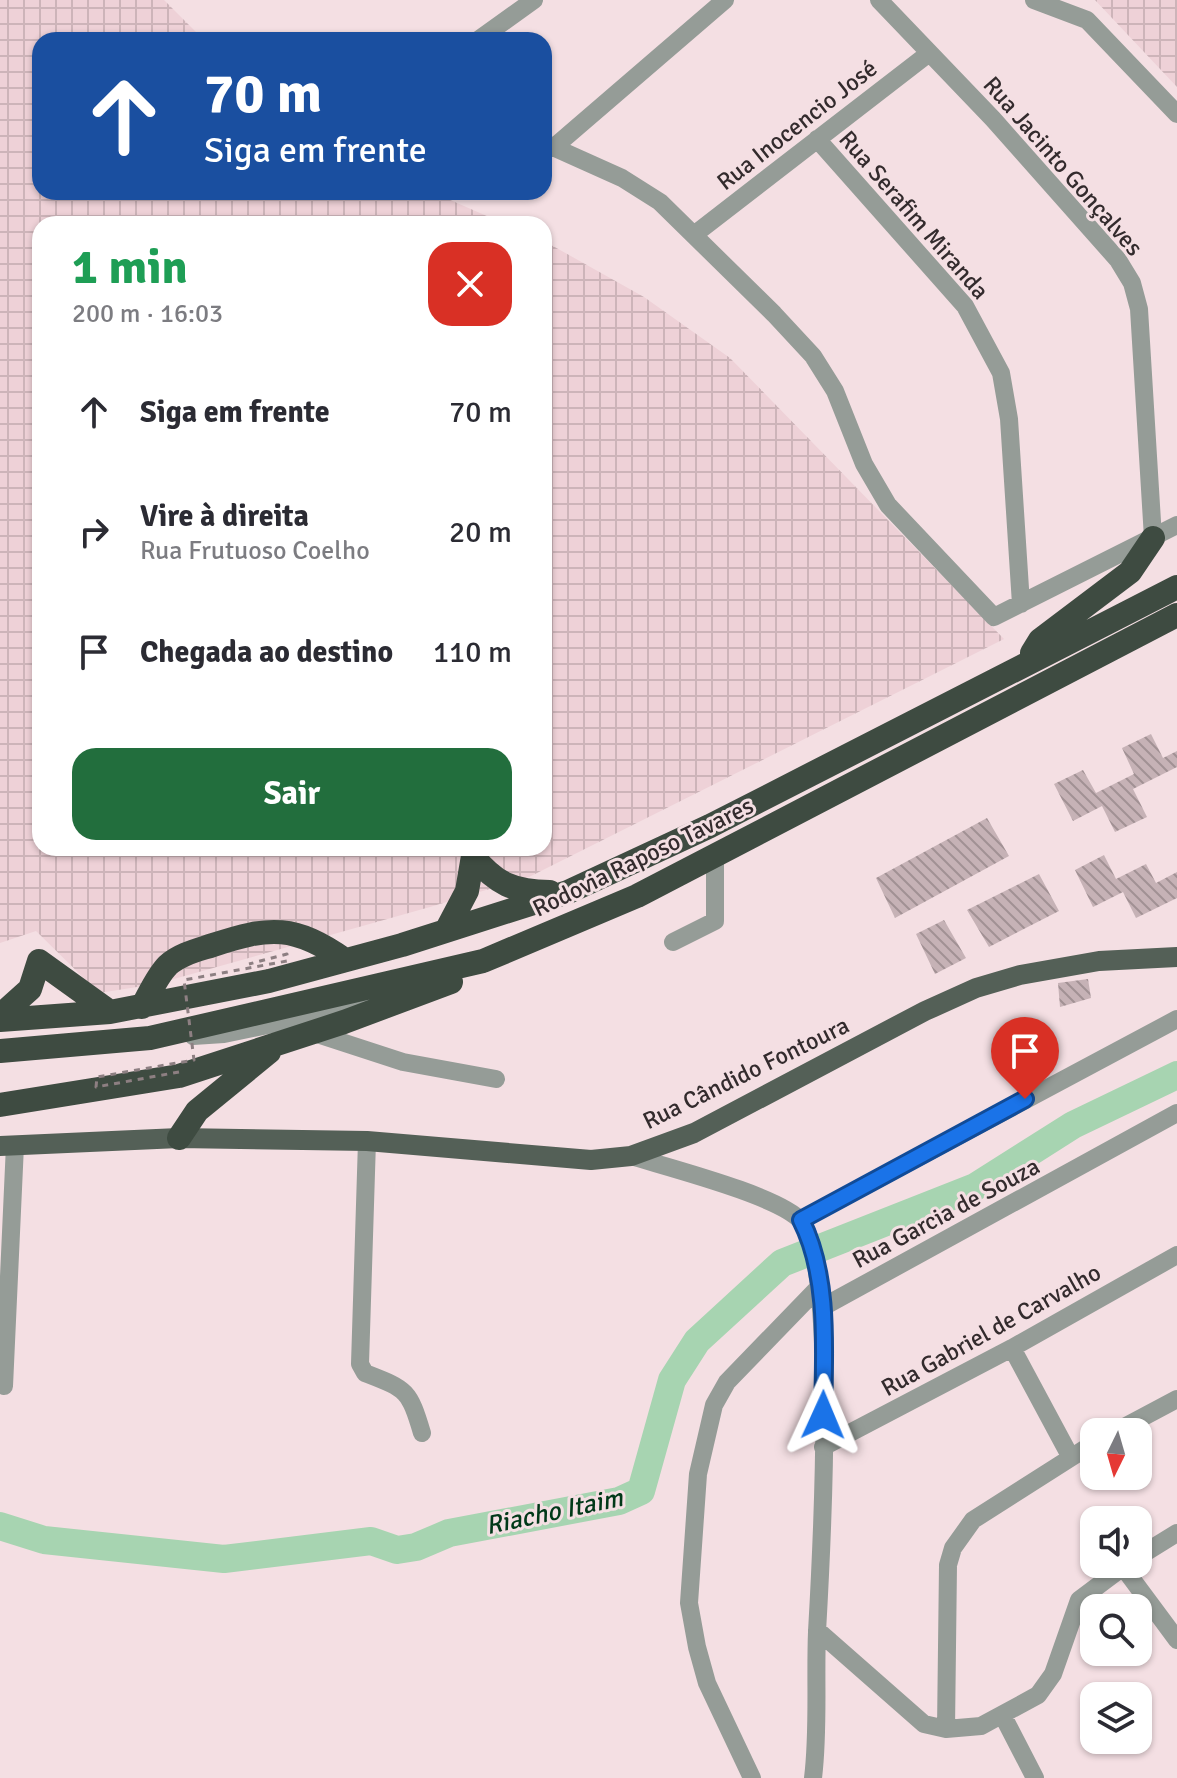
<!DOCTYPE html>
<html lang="pt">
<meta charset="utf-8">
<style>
:root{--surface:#fff;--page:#f2f2f3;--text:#2b2b33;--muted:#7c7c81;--accent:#226e3d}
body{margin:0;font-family:Signika,sans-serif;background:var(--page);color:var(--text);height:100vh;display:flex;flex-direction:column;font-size:30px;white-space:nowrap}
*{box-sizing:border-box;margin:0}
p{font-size:26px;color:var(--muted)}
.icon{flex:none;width:44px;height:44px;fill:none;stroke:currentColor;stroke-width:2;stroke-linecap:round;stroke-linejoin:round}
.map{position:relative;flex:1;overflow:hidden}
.details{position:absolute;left:32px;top:216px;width:520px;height:640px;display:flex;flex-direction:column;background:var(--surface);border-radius:24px;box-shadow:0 2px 6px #0004}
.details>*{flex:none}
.banner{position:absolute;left:32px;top:32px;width:520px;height:168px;border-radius:24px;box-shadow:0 2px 6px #0004;background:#1a4fa0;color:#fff;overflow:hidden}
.needle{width:52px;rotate:185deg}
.buttons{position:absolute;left:1080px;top:1418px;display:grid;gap:16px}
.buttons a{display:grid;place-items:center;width:72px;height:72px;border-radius:16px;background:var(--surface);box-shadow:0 2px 6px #0004;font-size:40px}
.pin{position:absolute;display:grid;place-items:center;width:68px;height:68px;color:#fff;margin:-82px -34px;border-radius:50% 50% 50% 0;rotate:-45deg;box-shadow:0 0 8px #0007}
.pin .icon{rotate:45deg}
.me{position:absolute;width:88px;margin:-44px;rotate:1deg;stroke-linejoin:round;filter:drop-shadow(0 0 6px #0008)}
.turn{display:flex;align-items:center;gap:28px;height:168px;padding:0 40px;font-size:36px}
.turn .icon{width:104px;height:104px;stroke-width:2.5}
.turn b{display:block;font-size:56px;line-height:68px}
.round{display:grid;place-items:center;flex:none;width:84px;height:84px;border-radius:24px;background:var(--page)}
.headline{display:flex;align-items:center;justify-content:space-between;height:136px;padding:0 40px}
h1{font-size:48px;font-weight:700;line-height:60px;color:#1e9e55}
.action{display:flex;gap:16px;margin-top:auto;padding:16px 40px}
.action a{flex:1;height:92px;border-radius:24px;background:var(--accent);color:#fff;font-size:32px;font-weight:700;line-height:92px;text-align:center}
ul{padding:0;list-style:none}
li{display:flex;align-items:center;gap:24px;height:120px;padding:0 40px}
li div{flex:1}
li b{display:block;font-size:30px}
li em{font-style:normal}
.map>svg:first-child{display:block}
.industrial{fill:url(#industrial-grid)}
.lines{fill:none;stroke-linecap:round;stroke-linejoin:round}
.river{stroke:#a7d4b1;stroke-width:28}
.building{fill:url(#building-back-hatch)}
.minor{stroke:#959c97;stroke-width:18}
.major{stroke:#546057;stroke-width:20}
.highway{stroke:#3e4b41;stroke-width:24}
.path-bridge{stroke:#8d7f82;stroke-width:3;stroke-dasharray:6 6;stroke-linecap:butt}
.route-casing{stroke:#114b97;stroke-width:20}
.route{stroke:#1a73e8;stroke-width:14}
.labels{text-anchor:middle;stroke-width:6;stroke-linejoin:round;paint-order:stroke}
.street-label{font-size:24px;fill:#332b2d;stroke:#f4dfe3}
.water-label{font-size:26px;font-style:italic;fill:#013818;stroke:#f4dfe3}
</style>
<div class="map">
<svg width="1177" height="1778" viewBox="0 0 1177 1778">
<defs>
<pattern id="industrial-grid" width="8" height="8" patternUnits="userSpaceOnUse" patternTransform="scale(2)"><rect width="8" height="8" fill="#eed1d7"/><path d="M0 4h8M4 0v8" fill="none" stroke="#cdb4b9"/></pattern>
<pattern id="building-back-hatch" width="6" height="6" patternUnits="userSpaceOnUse" patternTransform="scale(2)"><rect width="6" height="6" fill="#c6b2b6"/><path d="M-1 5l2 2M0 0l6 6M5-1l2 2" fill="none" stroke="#a19194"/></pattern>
</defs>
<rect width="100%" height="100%" fill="#f4dfe3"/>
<path class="industrial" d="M0,0H164L204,40H40V192H432L505,224H40V848H544V241L644,297L730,358L1004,639L529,877L430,907L156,984L99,993L36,931L0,943Z
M1095,0H1177V87Z"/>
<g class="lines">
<path class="river" d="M0,1526L44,1540L224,1559L371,1541L397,1550L416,1547L449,1533L619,1501L641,1491L672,1380L697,1341L782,1263L975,1187L1073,1125L1177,1075"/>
</g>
<path class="building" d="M1151,734L1163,758L1177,751V767L1133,789L1147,817L1115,832L1102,806L1073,821L1054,784L1083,770L1096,793L1134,774L1122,748Z
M987,818L1009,856L895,918L876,878Z
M1104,855L1116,879L1146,864L1156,883L1177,872V898L1136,918L1123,892L1093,907L1075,870Z
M1039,874L1059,911L989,947L967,910Z
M944,920L966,958L935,974L916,934Z
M1088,979L1091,998L1060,1007L1058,983Z"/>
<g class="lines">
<path class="minor" d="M879,0L993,119L1118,260L1132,283L1139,309L1153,538
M1034,0L1087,20L1177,114
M478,40L534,0
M817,139L965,306L1001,373L1009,419L1021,604
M544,143L622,178L660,202L774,314L813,356L835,391L864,464L888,505L994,617L1177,525
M553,148L725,0
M695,234L928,54
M673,942L715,921V856
M314,1033L403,1062L496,1079
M193,1036L224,1034L368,1004
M367,1141L360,1364L365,1373C406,1389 409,1389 422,1433
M631,1156C666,1167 780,1196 801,1221C838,1265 821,1562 817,1632C815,1680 819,1730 813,1778
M801,1220L1177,1019
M821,1308L1177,1113
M1012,1348L1070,1456
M4,1386L15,1145
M1115,1432L1177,1399
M823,1447L1012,1348L1177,1255
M1138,1557L1177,1533
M1123,1567L1177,1640
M817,1630L924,1724L946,1729L981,1726L1038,1695L1053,1674L1079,1600L1127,1564
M1003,1716L1035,1778
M946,1729L948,1565L953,1548L973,1520L1094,1443
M752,1778L707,1683L697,1647L689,1603L698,1474L714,1405L727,1382L818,1288"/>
<path class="major" d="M0,1146L179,1138L367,1141L591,1160L631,1156L694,1133L925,1011L976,988L1020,975L1099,961L1177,957"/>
<path class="highway" d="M1032,653L1040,640L1130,572L1153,538
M473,856C496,884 514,892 550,892
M447,929L467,891L473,856
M142,1007C150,993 157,976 168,965C180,954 198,950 213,945C270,926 295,925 345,960
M0,1016L30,989L39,961L110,1012
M0,1020L110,1012L269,981L402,945L568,892L710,826L1177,587
M0,1051L150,1038L483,961L637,896L1177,615
M0,1105L179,1076L344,1022L451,982
M179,1138L197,1111L269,1052"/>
<path class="path-bridge" d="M179,1072L96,1087L97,1077L194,1060L184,980L287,961V954L249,964"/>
</g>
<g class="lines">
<g class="route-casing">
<path id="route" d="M823,1415C824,1352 830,1277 801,1220L1025,1099"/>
</g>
<use href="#route" class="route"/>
</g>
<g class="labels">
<g class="street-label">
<text transform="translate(797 125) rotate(-38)" y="8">Rua Inocencio José</text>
<text transform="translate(1063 166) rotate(49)" y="8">Rua Jacinto Gonçalves</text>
<text transform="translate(914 215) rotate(49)" y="8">Rua Serafim Miranda</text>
<text transform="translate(643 857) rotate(-26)" y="8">Rodovia Raposo Tavares</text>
<text transform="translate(746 1073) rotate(-26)" y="8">Rua Cândido Fontoura</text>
<text transform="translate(946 1213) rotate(-28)" y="8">Rua Garcia de Souza</text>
<text transform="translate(991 1330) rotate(-29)" y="8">Rua Gabriel de Carvalho</text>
</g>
<g class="water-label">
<text transform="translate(554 1511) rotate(-12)" y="9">Riacho Itaim</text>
</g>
</g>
</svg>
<div class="buttons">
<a><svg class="needle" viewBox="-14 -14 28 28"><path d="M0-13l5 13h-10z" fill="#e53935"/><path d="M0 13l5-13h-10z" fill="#7c7c81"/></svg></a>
<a><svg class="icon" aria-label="sound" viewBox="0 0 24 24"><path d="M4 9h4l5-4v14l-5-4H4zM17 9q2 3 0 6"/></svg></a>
<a><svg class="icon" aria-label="search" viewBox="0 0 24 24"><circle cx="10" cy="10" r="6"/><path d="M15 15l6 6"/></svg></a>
<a><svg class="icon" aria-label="layers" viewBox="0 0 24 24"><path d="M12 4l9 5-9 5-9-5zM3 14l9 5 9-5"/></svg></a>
</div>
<div class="pin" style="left:1025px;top:1099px;background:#d93025"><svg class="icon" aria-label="arrive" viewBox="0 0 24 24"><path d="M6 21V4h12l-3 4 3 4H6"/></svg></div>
<svg class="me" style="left:823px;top:1415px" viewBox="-20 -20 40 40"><path d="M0-17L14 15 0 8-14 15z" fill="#1a73e8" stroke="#fff" stroke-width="4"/></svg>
<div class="banner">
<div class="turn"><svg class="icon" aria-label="ahead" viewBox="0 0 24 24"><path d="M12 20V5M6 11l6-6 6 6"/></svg><div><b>70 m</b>Siga em frente</div></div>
</div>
<section class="details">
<div class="headline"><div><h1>1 min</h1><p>200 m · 16:03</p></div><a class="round" style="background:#d93025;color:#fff"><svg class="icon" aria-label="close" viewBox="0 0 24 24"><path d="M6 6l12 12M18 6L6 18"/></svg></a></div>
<ul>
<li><svg class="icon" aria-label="ahead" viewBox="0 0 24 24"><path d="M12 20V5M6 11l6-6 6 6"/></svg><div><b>Siga em frente</b></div><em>70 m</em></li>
<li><svg class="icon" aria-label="right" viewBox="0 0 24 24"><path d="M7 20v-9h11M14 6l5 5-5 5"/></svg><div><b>Vire à direita</b><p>Rua Frutuoso Coelho</p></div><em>20 m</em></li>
<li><svg class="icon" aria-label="arrive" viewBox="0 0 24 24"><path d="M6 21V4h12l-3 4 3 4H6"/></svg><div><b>Chegada ao destino</b></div><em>110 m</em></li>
</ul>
<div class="action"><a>Sair</a></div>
</section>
</div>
